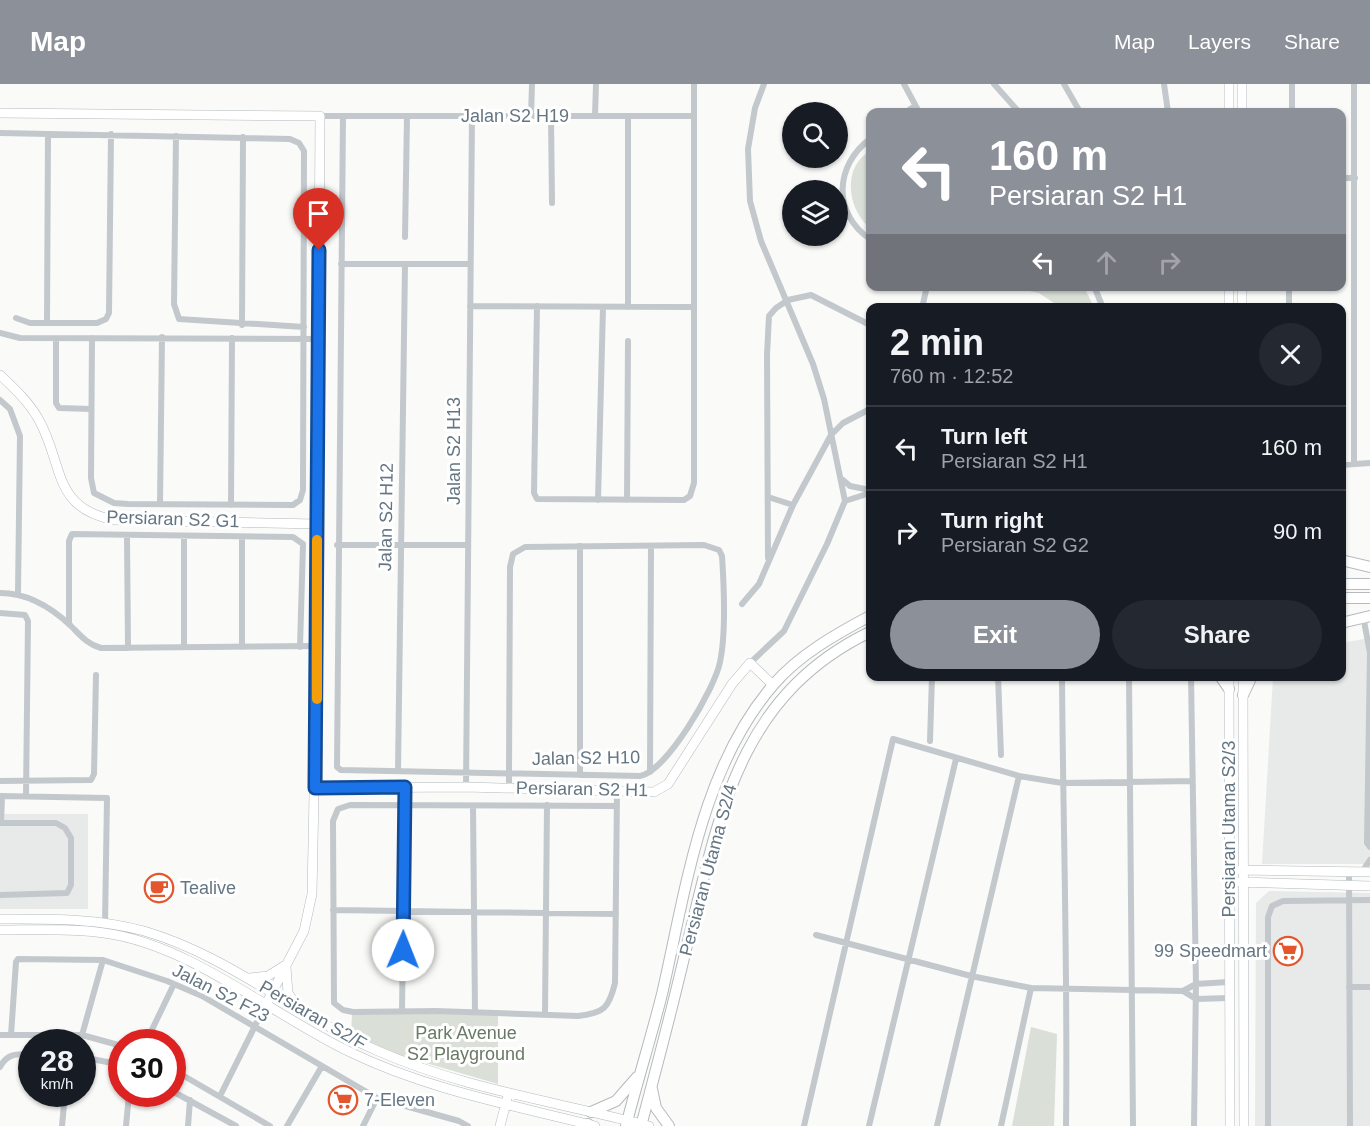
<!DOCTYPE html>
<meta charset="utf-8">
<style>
:root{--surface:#171b24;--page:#242831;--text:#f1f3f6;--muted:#9ea1a6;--line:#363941;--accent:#8c9099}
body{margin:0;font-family:Arial,sans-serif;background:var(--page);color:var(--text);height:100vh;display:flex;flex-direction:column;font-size:22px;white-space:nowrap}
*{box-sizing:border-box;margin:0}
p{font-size:20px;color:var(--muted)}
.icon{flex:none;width:33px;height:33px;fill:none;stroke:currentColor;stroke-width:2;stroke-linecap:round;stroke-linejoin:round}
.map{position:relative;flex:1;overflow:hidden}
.panel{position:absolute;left:866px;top:219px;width:480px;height:378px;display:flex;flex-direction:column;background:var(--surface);border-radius:12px;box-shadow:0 2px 4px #0004}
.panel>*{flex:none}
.guide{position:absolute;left:866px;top:24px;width:480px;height:183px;border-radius:12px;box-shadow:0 2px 4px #0004;background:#8c9099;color:#fff;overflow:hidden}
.fabs{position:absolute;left:782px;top:18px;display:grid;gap:12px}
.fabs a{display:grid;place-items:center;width:66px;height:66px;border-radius:50%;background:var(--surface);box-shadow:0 2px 4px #0004;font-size:30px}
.speed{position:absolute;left:18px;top:945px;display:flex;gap:12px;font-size:30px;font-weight:700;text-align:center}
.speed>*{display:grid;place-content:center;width:78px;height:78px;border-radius:50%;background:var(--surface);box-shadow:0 2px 4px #0004;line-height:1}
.speed small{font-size:15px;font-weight:400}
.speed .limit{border:9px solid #d22;background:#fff;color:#111}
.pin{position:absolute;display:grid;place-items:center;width:51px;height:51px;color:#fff;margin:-62px -26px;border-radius:50% 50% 50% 0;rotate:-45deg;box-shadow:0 0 6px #0007}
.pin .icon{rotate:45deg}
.me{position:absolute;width:66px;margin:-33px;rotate:1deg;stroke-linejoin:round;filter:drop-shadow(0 0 4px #0008)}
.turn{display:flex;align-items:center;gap:21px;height:126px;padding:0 24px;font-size:27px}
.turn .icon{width:78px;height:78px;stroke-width:2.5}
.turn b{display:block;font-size:42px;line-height:51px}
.lanes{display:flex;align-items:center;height:57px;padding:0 24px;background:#0003;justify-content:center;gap:30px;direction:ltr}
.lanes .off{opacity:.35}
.round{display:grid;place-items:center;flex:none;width:63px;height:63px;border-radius:32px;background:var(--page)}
.summary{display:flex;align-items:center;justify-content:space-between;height:102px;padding:0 24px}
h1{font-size:36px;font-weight:800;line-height:45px}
.button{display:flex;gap:12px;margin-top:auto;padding:12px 24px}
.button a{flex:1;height:69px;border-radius:36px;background:var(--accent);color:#fff;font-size:24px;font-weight:800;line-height:69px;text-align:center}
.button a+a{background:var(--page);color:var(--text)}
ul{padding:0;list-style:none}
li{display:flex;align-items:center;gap:18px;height:84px;padding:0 24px;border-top:2px solid var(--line)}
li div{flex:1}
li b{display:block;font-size:22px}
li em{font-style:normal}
header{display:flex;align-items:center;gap:36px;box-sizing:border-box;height:84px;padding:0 30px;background:var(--accent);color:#fff}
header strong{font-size:28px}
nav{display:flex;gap:33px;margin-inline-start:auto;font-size:21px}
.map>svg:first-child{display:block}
.built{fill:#e8e9e9}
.green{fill:#dadfd7}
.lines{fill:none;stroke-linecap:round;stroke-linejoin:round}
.secondary-casing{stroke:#b3babf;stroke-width:10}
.primary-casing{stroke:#b5babe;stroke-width:12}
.street{stroke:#c3c8cc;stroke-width:6}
.secondary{stroke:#fff;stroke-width:9}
.primary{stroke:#fff;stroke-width:10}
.route-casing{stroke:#114b97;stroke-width:15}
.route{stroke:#1a73e8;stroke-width:10}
.slow{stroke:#f59e0b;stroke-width:10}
.labels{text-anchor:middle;stroke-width:6;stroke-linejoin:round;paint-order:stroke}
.street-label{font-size:18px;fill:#657683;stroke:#fff}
.poi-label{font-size:18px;fill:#657683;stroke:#fff;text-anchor:start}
.park-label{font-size:18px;fill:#687a64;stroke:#fff}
</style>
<header>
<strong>Map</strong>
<nav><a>Map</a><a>Layers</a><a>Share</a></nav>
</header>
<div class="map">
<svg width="1370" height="1042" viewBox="0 0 1370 1042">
<rect width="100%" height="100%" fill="#fafaf8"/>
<path class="built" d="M1370,554V780H1262L1273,593L1341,592V559Z
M0,730H88V825H0Z
M1269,807L1370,809V1042H1255L1256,819Z"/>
<path class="green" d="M870,67V144C847,125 842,83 870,67Z
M1010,203H1084L1094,223H1060L1039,209Z
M439,927L498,930V1000L378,965L351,951L352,930Z
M1031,943L1057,950L1054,1042H1012Z"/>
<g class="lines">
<g class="secondary-casing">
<path id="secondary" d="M1229,0V28
M1242,0V28
M0,29L320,32L317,562L312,810L304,847L266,920
M1229,202V224
M1242,202V224
M0,291C15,305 29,318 39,336C64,381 52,424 114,436L317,440
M1229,592L1230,1042
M1243,592L1244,1042
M315,704L466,703L654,708L668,700L732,600L750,579L773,601
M1240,786L1370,788
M1240,798L1370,802
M0,835C49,835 97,834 144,847C230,872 297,932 378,967C464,1005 559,1018 649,1042
M0,846C34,846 70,844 104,849C190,860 275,933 352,969C429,1006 513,1021 595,1042
M286,883L288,909L296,921
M250,894L268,892L284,882
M500,1042L507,1015"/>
</g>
<g class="primary-casing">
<path id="primary" d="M1341,476L1370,483
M1341,500H1370
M1341,514H1370
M1341,539L1370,532
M1220,592L1229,605
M1243,611L1252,592
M652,1005L656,1024L669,1042
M591,1028L616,1017L637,993
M588,1040L589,1042
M626,1042C637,998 651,954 662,910C686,806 701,684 774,600C799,571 836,550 870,532
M641,1042C657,982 673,922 687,861C719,732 738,612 870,548"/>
</g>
<path class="street" d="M904,0L919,28
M994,0L1019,28
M1064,0L1080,28
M1164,0L1168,28
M906,28L915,22
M1292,28V0
M320,32H693
M343,32L337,683L341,686L640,692C667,687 715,604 720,578C726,550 724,502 722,472L719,466L704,461L525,463L513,470L510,483L509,689V704
M531,32L532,0
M551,32L552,119
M595,32L596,0
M0,49L290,55L299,59L304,67L303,406L300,416L293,421L128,420L114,419L94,409L91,394L92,254
M176,52L174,220L179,235L304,243
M870,55C835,81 832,129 870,155
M1341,94H1355
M405,153L407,32
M341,180H470
M1094,202L1103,224
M470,222L692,223
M537,222L534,409L537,415L684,416L690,412L694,399V0
M628,223V32
M922,224L927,202
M1289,224V202
M16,234L30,239H97L106,235L109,229L111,50
M47,239L48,50
M242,241L243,53
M0,249L20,254L318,255
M56,254V319L59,324L91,325
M0,316L10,325L20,352L18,509
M1354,380V0
M1341,381L1370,379
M843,396L850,402L870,406
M768,413L793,421
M598,416L603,223
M627,416L628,257
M845,417L870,409
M160,420L162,253
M231,421L232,254
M127,452L128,564
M184,453V563
M242,453V563
M337,461H468
M768,474L767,271L769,232L776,224L788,216L811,211L870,241
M0,509C27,509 51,523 71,542C80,551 87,560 101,564L317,562
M742,520L759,500L793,421L831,351L843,339L870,325
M0,529L25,531L28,537L26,712
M1364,537L1370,569L1367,759L1370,763
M69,540V457L72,450L293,453L303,460L300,563
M750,579L784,547L827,460L845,417L824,315L813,280L761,157L750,117L748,65L755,24L764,0
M998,592L1001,671
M1062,592C1063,742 1068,892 1066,1042
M1129,592L1133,1042
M1191,592L1196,900L1194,1042
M930,657L932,592
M398,687L405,180
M650,688L651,462
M580,691V462
M0,697L91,696L94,690L96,591
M466,703L472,32
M0,712L107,714L105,840
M473,722L475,928
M617,722L350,721L338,725L333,737L334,919L343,926L353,928L436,927L578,932C604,929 609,924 615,899L617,707
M0,739H56L65,744L71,754V801L67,809L0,811
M1,739L2,712
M1349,788L1350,1042
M1362,788L1370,776
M333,826L616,830
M816,851L971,892L1031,904L1183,907L1196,900L1228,898
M1349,903H1370
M1183,907L1196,915L1229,914
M402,927L405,703
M545,929L547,721
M0,951H82L122,962
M11,951L16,878L18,875L103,876L167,897L202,912L377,1014L459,1037L468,1042
M82,951L103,876
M146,958L174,900
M82,973L122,981
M0,983C7,969 17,970 32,970
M172,985L270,1042
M172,1007L236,1042
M220,1012L266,920
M62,1042L65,1010
M126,1042L129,1010
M188,1042L190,1016
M287,1042L322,982
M363,1042L377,1014
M804,1042L893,655L1019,692L1062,699L1192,697
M869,1042L956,675
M937,1042L1019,692
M1001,1042L1031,904
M1268,1042V833L1272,822L1283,817L1370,816"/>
<use href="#secondary" class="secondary"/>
<use href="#primary" class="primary"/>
</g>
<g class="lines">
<g class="route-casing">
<path id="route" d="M319,166L315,704L405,703L403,866"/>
</g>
<use href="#route" class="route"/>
<path class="slow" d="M317,615V456"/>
</g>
<defs>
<g id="cafe-ring" transform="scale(1.5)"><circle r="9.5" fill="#fff" stroke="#e4572e" stroke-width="1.5"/><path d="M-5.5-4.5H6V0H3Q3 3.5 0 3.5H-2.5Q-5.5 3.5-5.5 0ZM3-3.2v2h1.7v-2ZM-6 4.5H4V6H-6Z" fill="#e4572e"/></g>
<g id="supermarket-ring" transform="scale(1.5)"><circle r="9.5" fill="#fff" stroke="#e4572e" stroke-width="1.5"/><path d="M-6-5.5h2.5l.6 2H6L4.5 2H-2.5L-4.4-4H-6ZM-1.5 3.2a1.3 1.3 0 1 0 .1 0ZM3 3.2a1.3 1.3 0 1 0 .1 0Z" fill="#e4572e"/></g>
</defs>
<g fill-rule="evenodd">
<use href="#cafe-ring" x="159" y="804"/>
<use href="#supermarket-ring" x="1288" y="867"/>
<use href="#supermarket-ring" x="343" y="1016"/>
</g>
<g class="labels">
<g class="street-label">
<text x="515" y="38">Jalan S2 H19</text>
<text transform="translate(454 367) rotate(-90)" y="6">Jalan S2 H13</text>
<text transform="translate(386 433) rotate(-89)" y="6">Jalan S2 H12</text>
<text transform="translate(173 435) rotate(2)" y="6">Persiaran S2 G1</text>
<text transform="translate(586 674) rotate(-1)" y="6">Jalan S2 H10</text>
<text transform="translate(582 705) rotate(1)" y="6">Persiaran S2 H1</text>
<text transform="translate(1229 745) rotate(-90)" y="6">Persiaran Utama S2/3</text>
<text transform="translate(708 786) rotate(-75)" y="6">Persiaran Utama S2/4</text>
<text transform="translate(221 909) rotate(27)" y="6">Jalan S2 F23</text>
<text transform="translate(313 931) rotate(30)" y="6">Persiaran S2/F</text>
</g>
<g class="poi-label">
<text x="180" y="810">Tealive</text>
<text x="1267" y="873" text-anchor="end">99 Speedmart</text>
<text x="364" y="1022">7-Eleven</text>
</g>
<g class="park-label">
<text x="466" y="955">Park Avenue<tspan x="466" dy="21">S2 Playground</tspan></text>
</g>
</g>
</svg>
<div class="fabs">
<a><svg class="icon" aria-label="search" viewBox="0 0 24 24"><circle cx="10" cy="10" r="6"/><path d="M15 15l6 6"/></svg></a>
<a><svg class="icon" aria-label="layers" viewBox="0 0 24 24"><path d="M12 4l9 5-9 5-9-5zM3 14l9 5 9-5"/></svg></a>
</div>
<div class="speed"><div>28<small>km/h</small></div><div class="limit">30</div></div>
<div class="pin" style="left:319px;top:166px;background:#d93025"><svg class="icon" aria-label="arrive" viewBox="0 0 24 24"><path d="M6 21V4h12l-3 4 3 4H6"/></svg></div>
<svg class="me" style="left:403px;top:866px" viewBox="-20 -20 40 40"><circle r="19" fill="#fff"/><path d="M0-13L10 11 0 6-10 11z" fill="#1a73e8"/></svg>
<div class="guide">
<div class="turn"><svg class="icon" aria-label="left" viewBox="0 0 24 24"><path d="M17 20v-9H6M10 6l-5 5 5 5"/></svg><div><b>160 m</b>Persiaran S2 H1</div></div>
<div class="lanes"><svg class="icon" aria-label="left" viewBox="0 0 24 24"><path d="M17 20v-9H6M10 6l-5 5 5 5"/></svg><svg class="icon off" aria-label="ahead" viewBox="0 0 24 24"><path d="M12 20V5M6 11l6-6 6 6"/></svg><svg class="icon off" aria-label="right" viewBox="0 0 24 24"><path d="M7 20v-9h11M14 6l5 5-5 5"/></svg></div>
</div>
<section class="panel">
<div class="summary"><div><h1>2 min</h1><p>760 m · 12:52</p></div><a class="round"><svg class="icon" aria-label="close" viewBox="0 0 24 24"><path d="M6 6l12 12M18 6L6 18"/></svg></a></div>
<ul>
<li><svg class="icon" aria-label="left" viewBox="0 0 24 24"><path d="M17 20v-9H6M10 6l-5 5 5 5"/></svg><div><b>Turn left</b><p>Persiaran S2 H1</p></div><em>160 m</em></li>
<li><svg class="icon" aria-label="right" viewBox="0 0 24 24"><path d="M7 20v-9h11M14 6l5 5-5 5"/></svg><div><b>Turn right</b><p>Persiaran S2 G2</p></div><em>90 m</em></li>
</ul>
<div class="button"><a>Exit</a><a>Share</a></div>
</section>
</div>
